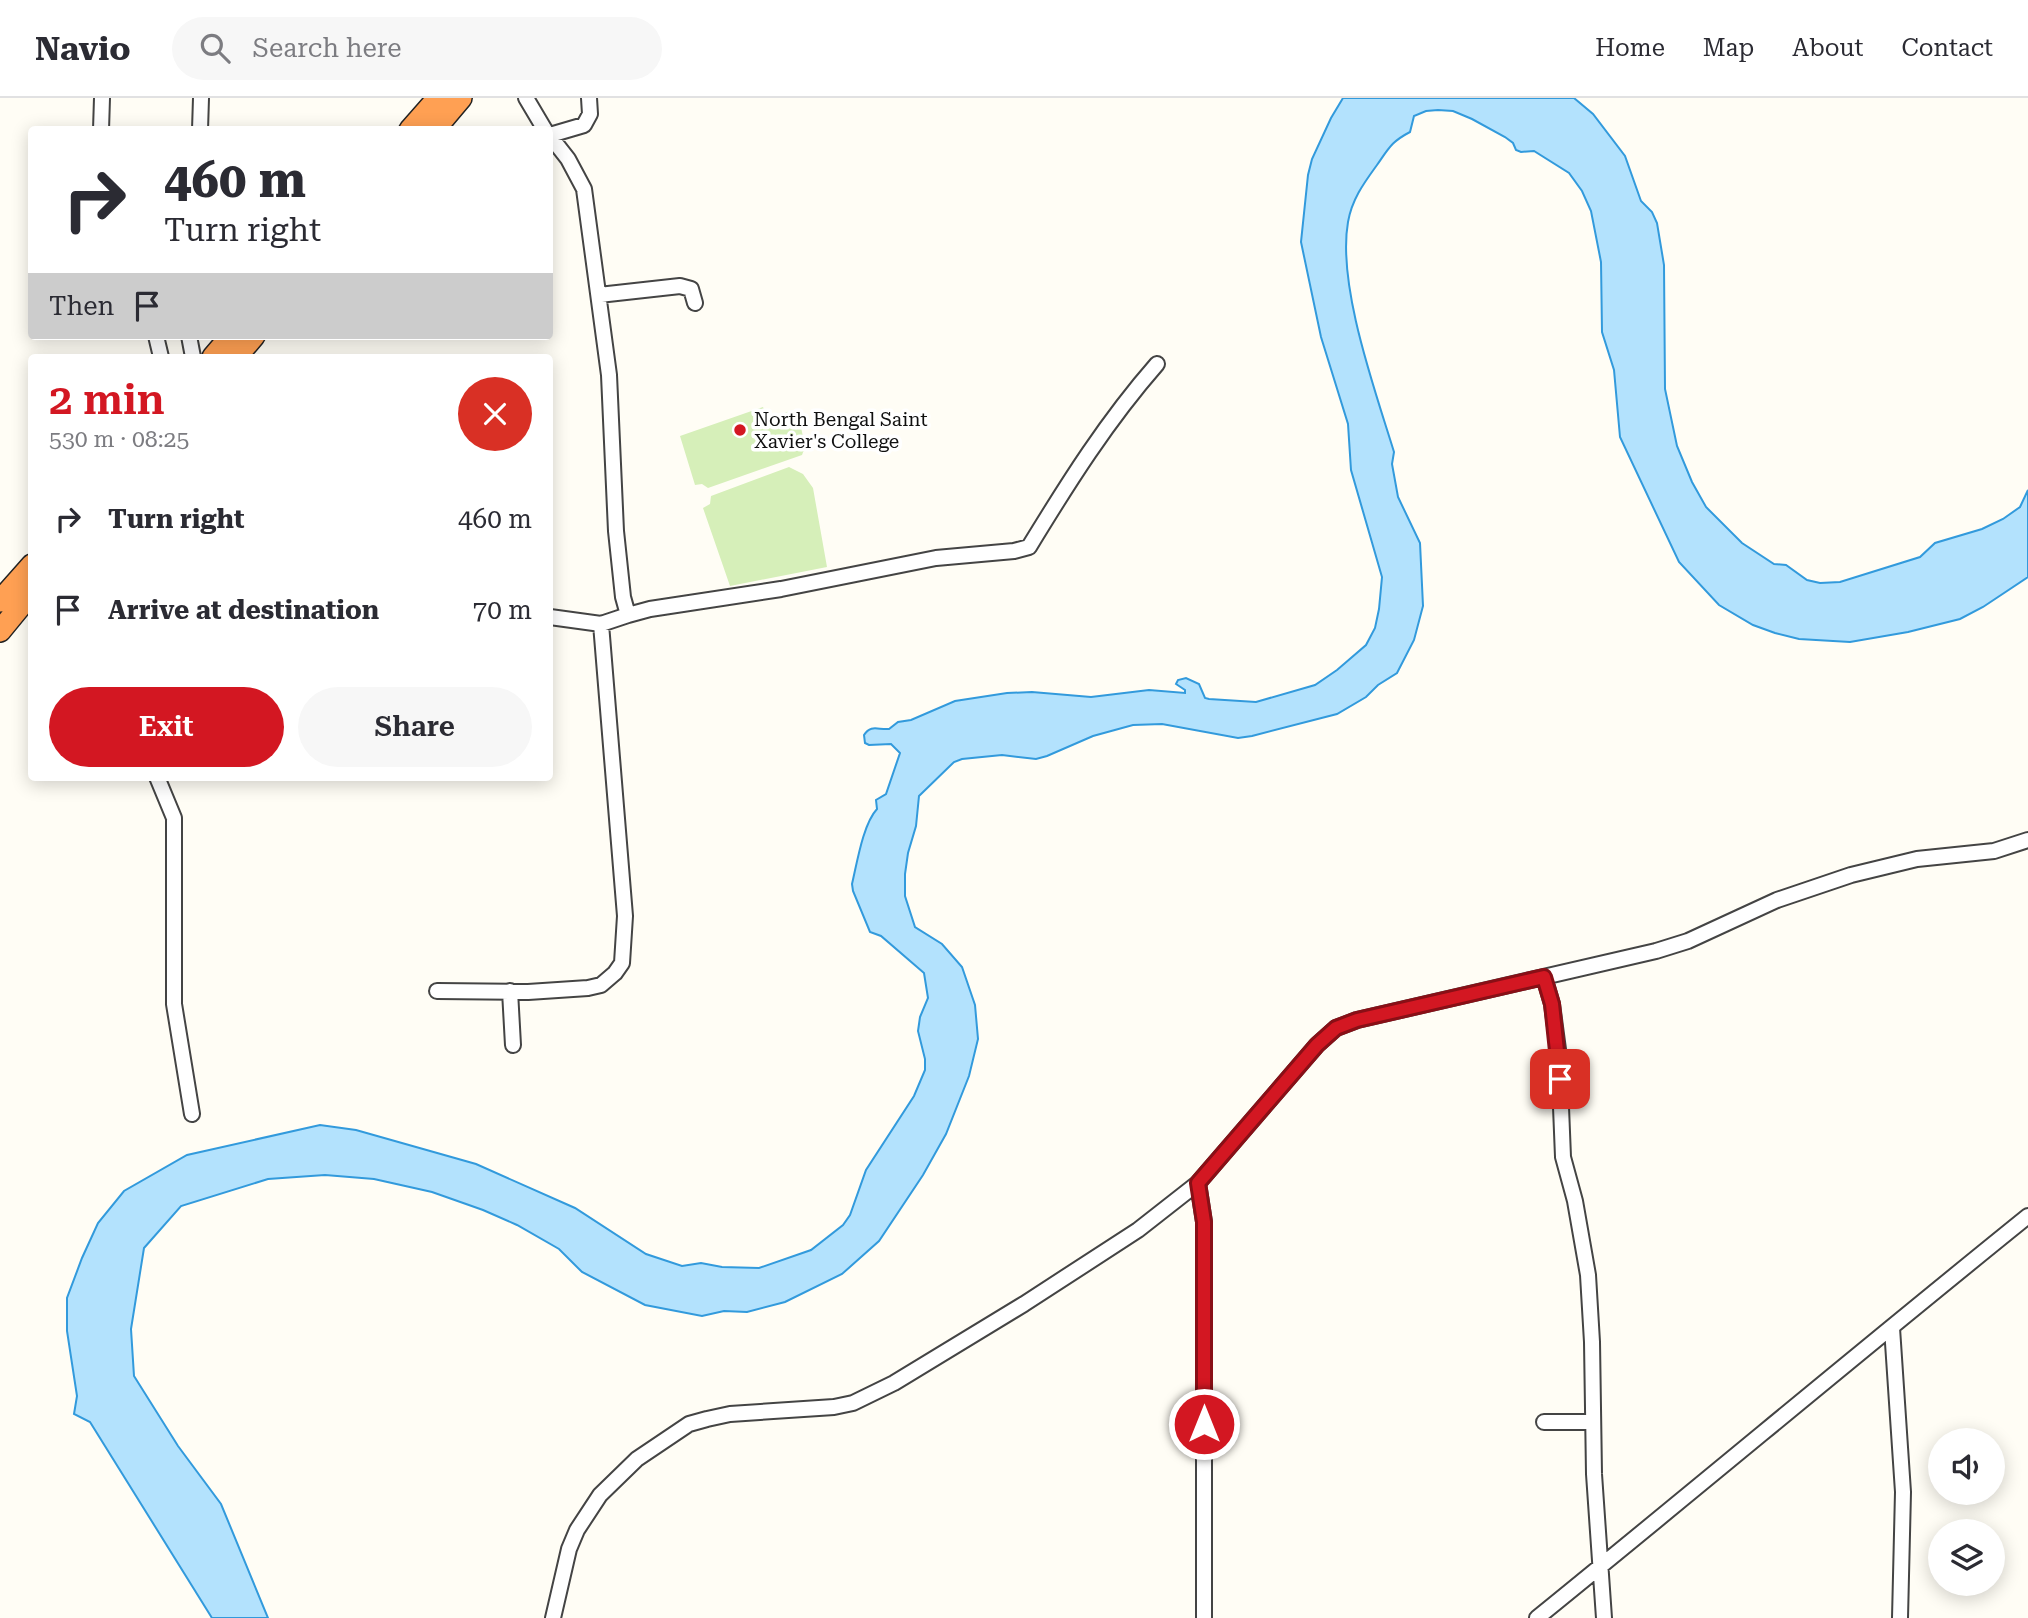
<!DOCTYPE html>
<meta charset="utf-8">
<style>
:root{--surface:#fff;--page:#f7f7f7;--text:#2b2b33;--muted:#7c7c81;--line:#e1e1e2;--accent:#d31722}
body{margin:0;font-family:"Roboto Serif",serif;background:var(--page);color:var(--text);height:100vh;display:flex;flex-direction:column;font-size:26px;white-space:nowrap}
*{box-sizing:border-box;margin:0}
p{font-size:23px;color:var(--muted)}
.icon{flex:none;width:38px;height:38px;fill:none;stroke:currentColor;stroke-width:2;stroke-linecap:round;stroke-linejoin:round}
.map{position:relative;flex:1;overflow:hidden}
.details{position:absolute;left:28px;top:256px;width:525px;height:427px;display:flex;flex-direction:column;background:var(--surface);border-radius:7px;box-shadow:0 4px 18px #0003}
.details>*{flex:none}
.banner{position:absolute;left:28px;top:28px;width:525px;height:214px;border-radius:7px;box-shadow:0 4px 18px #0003;background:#fff;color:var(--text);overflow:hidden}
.controls{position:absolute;left:1928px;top:1330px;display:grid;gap:14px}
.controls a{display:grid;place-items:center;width:77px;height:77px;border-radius:50%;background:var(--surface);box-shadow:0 4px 18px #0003;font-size:35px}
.pin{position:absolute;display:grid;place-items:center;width:60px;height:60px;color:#fff;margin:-30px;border-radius:14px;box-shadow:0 4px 10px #0006}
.me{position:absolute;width:77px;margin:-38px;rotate:0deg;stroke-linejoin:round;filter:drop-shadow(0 0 5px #0008)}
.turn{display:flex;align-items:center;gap:24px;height:147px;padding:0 21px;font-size:32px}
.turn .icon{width:91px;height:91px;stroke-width:2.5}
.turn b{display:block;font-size:49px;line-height:60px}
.then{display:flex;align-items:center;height:66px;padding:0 21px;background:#0003;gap:14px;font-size:26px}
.round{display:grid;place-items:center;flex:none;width:74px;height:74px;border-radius:37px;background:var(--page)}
.headline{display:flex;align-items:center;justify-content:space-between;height:119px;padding:0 21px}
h1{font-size:42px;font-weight:600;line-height:52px;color:var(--accent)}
.button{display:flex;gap:14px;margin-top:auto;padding:14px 21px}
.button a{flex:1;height:80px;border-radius:42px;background:var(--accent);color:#fff;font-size:28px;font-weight:600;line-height:80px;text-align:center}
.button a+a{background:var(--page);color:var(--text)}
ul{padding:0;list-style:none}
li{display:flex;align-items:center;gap:21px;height:91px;padding:0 21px}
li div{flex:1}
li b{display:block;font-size:26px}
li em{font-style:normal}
header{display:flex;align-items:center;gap:42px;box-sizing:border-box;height:98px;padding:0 35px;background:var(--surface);border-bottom:2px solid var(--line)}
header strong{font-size:33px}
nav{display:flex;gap:38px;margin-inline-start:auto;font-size:24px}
.search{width:490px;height:63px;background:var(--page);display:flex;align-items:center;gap:18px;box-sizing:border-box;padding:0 24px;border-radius:38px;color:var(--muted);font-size:26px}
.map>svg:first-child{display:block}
.green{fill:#d6efb9}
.water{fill:#b3e2fd;stroke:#329adc;stroke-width:2}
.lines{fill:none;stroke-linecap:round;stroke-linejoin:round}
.minor-casing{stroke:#444;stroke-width:18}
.highway-casing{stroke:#222;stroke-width:24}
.minor{stroke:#fff;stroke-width:14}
.highway{stroke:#ffa053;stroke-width:21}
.route-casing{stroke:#890f16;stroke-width:18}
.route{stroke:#d31722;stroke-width:12}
.poi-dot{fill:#d31722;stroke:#fff;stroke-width:2.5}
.labels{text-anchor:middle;stroke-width:7;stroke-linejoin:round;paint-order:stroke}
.poi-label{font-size:19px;fill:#111;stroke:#fff;text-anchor:start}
</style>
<header>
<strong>Navio</strong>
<div class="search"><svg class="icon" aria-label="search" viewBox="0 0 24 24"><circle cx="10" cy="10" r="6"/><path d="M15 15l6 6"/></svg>Search here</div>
<nav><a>Home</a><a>Map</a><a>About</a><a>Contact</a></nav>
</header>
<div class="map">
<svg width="2028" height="1520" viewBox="0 0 2028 1520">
<rect width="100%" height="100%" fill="#fffdf5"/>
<path class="green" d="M763,309L768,322L792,312L798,314L805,349L802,357L708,390L702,386L695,387L680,338Z
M789,369L803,376L813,390L827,469L730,488L703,410L710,406L711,398Z"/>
<path class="water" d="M1343,0H1574L1593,16L1625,58L1641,103L1652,114L1657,125L1664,167L1665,291L1677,348L1692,384L1706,409L1742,445L1774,466L1786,467L1807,482L1820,485L1840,484L1920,459L1935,445L1982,431L2003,421L2020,409L2028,392V479L1983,509L1960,521L1908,534L1850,544L1799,541L1775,535L1753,527L1719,507L1679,464L1620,339L1614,272L1602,234L1601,164L1591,113L1582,93L1569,75L1534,53L1521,54L1516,52L1513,45L1505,39L1472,21L1453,13L1438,12L1426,13L1414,18L1410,34C1391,44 1389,50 1377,67C1364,85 1352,101 1348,124C1337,187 1375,292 1394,354L1392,366L1398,399L1420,445L1423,508L1414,542L1397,575L1378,587L1366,599L1337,616L1252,638L1238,640L1162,626L1133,627L1093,638L1047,658L1036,661L1002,657L962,661L954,664L919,698L916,728L908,755L905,776V798L915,829L942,846L962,869L975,907L978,941L969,978L946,1036L923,1077L879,1143L842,1176L785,1204L747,1214L724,1213L702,1218L645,1207L582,1174L559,1151L517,1127L483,1112L432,1094L374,1081L325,1077L268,1081L181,1108L144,1150L131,1231L134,1278L178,1348L221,1406L268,1520H212L90,1324L74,1316L77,1298L67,1233V1200L82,1160L98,1125L124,1093L187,1057L320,1027L356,1032L476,1066L575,1110L646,1156L682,1168L701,1165L722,1169L759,1170L811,1152L843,1127L850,1117L866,1072L914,998L925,972V961L918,933L920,919L928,900L924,875L881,838L870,834L853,793L852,786C857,765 863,726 877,711L876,702L886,696L900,655L891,646L869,647L865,645L864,637C871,626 878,632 889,631L898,624L911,622L955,603L1007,595L1032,594L1091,599L1149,592L1185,595V592L1176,586L1178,582L1186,580L1199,586L1205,600L1209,601L1256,604L1315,587L1337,572L1366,547L1375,530L1379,511L1382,479L1351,372L1348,326L1321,239L1301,144L1308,77L1312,61L1331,20Z"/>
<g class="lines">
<g class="minor-casing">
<path id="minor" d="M526,0L545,32
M101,32L102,0
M200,32L201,0
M550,37L584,27L590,16L589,0
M550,38L568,61L584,91L609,277L616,433L623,499L628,517L601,526L550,519
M599,197L680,188L691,191L695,205
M156,238L161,259
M189,238L193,259
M628,517L650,511L781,491L936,460L1014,453L1029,449C1068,385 1107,323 1157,266
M157,679L174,720V906L192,1016
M1544,879L1552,906L1559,959L1563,1059L1575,1103L1588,1177L1592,1244L1594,1376L1604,1520
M437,893L528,894L588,890L601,887L615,875L622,865L625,818L601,526
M510,893L513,947
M1198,1085L1204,1124V1520
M1892,1230L1903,1394L1900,1520
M1544,1324H1593
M553,1520L569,1451L577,1432L600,1397L637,1361L689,1326L707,1321L730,1316L834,1309L853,1305L894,1285L1024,1206L1138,1132L1198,1085L1317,947L1336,930L1357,922L1656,853L1688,843L1777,802L1851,777L1917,761L1994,753L2028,742
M1537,1520C1701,1387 1863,1251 2028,1118"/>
</g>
<g class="highway-casing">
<path id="highway" d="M410,32L438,0
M434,32L461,0
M213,259L231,238
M236,259L254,238
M0,503L32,467
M0,533L32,494"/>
</g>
<use href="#minor" class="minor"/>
<use href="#highway" class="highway"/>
</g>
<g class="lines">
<g class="route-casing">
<path id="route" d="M1204,1326V1124L1198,1085L1317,947L1336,930L1357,922L1544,879L1552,906L1560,981"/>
</g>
<use href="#route" class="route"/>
</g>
<circle class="poi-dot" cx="740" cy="332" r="7"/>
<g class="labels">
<g class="poi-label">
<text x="754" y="328">North Bengal Saint<tspan x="754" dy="22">Xavier's College</tspan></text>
</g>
</g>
</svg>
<div class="controls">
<a><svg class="icon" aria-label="sound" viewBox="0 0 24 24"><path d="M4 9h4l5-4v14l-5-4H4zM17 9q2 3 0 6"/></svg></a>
<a><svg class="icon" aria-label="layers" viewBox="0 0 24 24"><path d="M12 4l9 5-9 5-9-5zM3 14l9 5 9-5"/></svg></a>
</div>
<div class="pin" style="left:1560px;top:981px;background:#d93025"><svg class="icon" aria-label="arrive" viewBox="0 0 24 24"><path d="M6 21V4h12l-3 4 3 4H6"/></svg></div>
<svg class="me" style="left:1204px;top:1326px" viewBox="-20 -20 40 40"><circle r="17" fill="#d31722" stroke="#fff" stroke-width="3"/><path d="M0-11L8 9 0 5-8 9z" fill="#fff"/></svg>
<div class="banner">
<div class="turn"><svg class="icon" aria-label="right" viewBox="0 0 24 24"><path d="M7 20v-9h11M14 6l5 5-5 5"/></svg><div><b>460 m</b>Turn right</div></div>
<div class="then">Then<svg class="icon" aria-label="arrive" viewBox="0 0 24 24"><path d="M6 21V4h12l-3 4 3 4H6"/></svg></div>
</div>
<section class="details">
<div class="headline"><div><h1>2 min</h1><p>530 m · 08:25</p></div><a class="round" style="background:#d93025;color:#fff"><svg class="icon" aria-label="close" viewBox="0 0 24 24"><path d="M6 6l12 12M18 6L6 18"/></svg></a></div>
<ul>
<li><svg class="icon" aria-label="right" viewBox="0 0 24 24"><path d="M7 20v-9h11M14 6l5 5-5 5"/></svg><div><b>Turn right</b></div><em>460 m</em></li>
<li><svg class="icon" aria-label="arrive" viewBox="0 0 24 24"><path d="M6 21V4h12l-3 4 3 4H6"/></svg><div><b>Arrive at destination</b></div><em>70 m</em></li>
</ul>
<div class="button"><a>Exit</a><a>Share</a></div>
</section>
</div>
